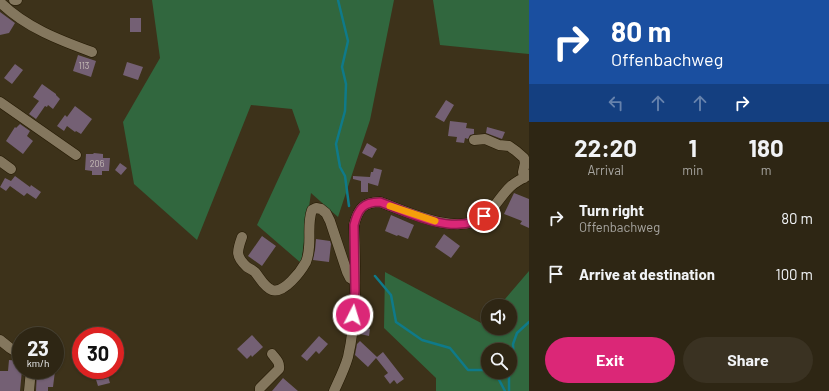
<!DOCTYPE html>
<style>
:root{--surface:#2e2614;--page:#3a3222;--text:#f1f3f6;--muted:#a7a5a0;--line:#494334;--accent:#db2777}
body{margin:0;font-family:Barlow,sans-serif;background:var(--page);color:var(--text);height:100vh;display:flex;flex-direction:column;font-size:15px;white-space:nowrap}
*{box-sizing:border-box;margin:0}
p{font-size:13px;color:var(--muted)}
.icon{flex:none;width:22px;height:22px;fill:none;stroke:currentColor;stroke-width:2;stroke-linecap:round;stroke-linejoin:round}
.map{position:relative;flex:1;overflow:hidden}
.panel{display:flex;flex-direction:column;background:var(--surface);width:300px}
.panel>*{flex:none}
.hud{background:#1a4fa0;color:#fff;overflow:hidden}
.fabs{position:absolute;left:481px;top:299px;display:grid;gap:8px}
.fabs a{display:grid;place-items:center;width:36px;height:36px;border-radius:50%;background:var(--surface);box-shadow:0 1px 3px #0004,0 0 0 1px var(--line);font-size:20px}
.speed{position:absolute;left:12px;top:327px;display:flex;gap:8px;font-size:20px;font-weight:700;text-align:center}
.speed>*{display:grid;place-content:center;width:52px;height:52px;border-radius:50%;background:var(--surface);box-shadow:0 1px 3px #0004,0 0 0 1px var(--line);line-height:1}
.speed small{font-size:10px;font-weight:400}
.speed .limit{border:6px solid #d22;background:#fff;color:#111}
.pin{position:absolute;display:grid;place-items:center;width:34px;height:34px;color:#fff;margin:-17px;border:2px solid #fff;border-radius:50%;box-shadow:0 1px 4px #0007}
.me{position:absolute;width:44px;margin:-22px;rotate:5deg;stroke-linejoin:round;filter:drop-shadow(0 0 3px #0008)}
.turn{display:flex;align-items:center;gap:14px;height:84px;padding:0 16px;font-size:18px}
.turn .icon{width:52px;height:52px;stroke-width:2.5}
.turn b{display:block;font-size:28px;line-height:34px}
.lanes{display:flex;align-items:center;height:38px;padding:0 16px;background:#0003;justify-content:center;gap:20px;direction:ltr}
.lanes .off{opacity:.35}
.eta{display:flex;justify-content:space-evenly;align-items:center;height:68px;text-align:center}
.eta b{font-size:24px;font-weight:700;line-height:28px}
.primary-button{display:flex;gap:8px;margin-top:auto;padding:8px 16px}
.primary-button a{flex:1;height:46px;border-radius:24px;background:var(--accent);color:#fff;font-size:16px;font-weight:700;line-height:46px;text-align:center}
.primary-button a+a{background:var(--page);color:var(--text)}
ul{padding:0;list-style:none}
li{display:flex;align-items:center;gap:12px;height:56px;padding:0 16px}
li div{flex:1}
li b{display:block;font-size:15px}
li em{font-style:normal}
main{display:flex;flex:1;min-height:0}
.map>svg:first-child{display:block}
.forest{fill:#31673e;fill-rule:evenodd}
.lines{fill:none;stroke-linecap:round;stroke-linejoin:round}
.stream{stroke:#0f7a89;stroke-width:2.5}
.building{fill:#746074}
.minor-casing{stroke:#241903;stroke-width:11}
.minor{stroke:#84775e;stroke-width:10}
.route-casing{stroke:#8e194d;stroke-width:10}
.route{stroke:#db2777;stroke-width:7}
.slow{stroke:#f59e0b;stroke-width:7}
.labels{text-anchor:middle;stroke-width:3.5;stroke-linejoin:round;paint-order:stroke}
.number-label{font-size:9px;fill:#c6bcb7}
</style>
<main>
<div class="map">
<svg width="529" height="391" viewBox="0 0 529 391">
<rect width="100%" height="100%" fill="#3d321a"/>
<path class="forest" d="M152,0H394L370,120L338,217L311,193L301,263L257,225L300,132L292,109L251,105L197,240L134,184L123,122L160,58Z
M433,0H529V54L440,45Z
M529,271V391H436V378L384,328L385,272L483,324L488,318V328H510V306H499ZM488,350H510V372H488Z"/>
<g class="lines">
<path class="stream" d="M338,0L348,41L342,67L346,84L345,111L336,144L340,167L345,176L349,206
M375,276L391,295L396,322L422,340L450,348L468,370H483L497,376L505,391
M510,371L514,365L513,344L517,333L529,322
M509,391V372"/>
</g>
<path class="building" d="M0,12L15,23L9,33L0,35Z
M130,18H141V32H130Z
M78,55L96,61L91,77L73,71Z
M127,62L143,67L138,80L123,75Z
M15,64L23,70L12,84L4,78Z
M42,84L56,94V95L60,99L53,109L48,105L47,107L45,106L36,119L29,114L39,101L33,97Z
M446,100L454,105L444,122L435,117Z
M75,106L92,119L81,134L76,131L75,132L67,126L64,131L57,126L65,115L67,117Z
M450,121L467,123L466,128L474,129V134L470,135L468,139L465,138L464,143L456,142L457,137L448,136Z
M20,124L30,131L27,136L33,141L23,154L6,141L15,127L16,128Z
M487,127L505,132L502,139L486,133Z
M367,143L377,149L372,158L362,153Z
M94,153L103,154V158H110L109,171H102V175H92V171L85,170L86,154H93Z
M120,163L127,168L121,175L115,170Z
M374,168L382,170L378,186L368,183V192H361V181L353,179V176L370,177L371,172H373Z
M15,176L30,187L31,185L41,192L36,199L27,193L24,196L10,186L6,191L0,187L5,178L11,181Z
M514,193L529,199V228L520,224L522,221L504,214Z
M391,215L414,225L408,239L398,235L397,236L385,231Z
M444,234L460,246L451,258L435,247Z
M262,236L276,246L262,266L248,256Z
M316,239L330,241L331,244L329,262L313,260L315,250Z
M362,327L370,329L369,336L360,334Z
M252,335L263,347L252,357L251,355L247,359L237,349Z
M319,336L328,344L319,354L316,351L307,361L301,356Z
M360,341L377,357L383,352L404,379L397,384L394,380L390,384L384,376L388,373L376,358L368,367L355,355L357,344Z
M9,360L21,361V370H22L20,391H0V371H8Z
M37,370L55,371L53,387H48V391H36Z
M93,370H106L110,383L98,386Z
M283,378L298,391H272Z"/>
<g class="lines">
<g class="minor-casing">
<path id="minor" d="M14,0H17
M0,2C25,27 59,40 92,52
M0,102L76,155
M474,140L485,139L499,145L509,146L516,151L524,158L525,163L523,172L524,178
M0,161L11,169
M242,237C237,251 235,256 247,267C250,269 253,270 255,272C260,278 264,287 272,290C284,294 301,271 306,262C313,245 306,226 312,210L316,208L321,209L326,213L330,221L347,272L350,278L355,281
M0,340L10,348L21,355
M29,391L31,370
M260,391V388L279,369C280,362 276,359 272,354
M334,391C339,380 345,368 348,357C358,313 355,268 354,225C358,209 363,202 380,202C408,212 458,237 485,216C495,208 501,195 511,186C516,182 523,178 529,175"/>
</g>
<use href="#minor" class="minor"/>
</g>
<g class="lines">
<g class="route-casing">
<path id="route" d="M353,315L355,291L354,225C358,209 363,202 380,202C407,212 444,231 473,222C477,221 481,218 484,216"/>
</g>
<use href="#route" class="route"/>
<path class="slow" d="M390,206L435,221"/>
</g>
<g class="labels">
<g class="number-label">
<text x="84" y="69">113</text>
<text x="97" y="167">206</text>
</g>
</g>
</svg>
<div class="fabs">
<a><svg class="icon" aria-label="sound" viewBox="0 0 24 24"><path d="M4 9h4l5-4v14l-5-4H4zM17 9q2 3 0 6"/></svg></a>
<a><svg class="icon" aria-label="search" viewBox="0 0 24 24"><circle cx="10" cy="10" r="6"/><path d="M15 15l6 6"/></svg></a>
</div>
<div class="speed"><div>23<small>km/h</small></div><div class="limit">30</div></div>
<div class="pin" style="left:484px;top:216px;background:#d93025"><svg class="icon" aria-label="arrive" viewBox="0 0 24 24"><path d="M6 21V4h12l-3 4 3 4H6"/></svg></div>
<svg class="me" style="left:353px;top:315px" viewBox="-20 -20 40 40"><circle r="17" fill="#db2777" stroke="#fff" stroke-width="3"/><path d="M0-11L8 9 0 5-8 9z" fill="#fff"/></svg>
</div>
<section class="panel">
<div class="hud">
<div class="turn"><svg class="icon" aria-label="right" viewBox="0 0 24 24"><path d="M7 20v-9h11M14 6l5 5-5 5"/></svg><div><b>80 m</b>Offenbachweg</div></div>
<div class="lanes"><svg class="icon off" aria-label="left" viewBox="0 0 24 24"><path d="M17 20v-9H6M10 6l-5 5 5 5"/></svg><svg class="icon off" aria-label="ahead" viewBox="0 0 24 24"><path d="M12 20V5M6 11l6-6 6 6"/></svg><svg class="icon off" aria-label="ahead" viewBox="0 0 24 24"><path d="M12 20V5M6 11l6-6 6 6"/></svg><svg class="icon" aria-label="right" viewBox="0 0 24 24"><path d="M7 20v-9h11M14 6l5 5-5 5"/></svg></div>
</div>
<div class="eta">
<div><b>22:20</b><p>Arrival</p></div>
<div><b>1</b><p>min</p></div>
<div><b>180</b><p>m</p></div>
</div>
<ul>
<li><svg class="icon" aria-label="right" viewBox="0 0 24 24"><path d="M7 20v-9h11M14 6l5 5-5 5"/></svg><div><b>Turn right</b><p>Offenbachweg</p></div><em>80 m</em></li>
<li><svg class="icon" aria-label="arrive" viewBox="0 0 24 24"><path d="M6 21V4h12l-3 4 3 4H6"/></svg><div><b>Arrive at destination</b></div><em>100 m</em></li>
</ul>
<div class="primary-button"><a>Exit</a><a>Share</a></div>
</section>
</main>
